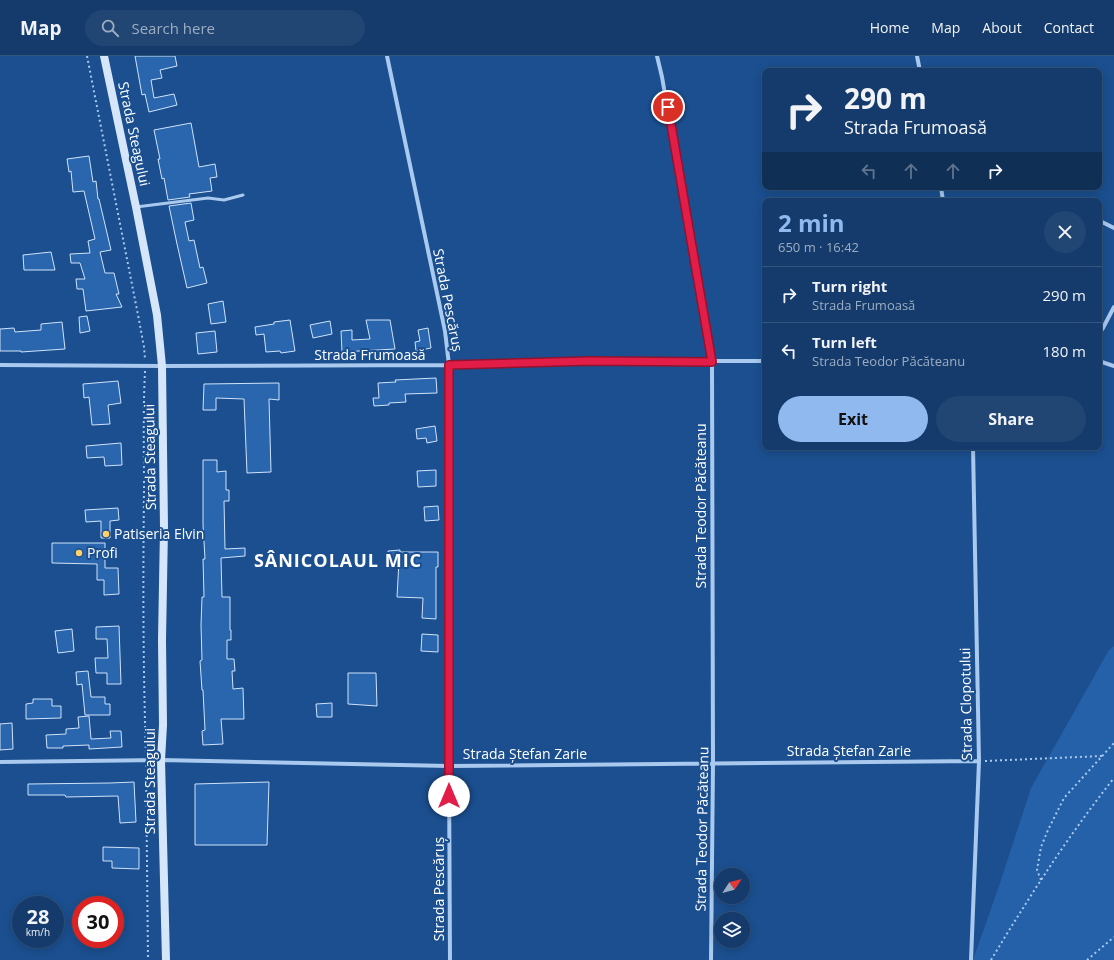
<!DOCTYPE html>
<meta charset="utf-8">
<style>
:root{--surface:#143b6b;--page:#214673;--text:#f1f3f6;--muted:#9dadc1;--line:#33557e;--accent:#90b9f0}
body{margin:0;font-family:"Open Sans",sans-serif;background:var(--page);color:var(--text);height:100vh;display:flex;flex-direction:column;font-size:15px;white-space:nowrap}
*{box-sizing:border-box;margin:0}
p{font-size:13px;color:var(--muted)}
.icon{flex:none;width:22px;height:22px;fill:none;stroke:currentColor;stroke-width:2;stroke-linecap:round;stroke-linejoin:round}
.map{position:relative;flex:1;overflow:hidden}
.sheet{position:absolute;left:762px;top:142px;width:340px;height:252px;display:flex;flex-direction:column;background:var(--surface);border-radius:8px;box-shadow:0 2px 10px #0003,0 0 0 1px var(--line)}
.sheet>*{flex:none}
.guide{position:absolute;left:762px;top:12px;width:340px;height:122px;border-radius:8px;box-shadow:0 2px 10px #0003,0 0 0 1px var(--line);background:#143b6b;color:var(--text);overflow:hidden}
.needle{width:26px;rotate:54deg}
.controls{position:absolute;left:714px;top:812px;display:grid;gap:8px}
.controls a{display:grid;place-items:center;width:36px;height:36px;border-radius:50%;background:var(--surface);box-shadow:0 2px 10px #0003,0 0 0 1px var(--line);font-size:20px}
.speed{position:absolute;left:12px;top:840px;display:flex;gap:8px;font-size:20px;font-weight:700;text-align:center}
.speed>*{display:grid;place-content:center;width:52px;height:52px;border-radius:50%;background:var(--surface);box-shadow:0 2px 10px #0003,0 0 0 1px var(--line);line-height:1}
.speed small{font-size:10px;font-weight:400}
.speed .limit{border:6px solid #d22;background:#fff;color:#111}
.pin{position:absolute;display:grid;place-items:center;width:34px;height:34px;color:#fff;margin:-17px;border:2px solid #fff;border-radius:50%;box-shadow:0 1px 4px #0007}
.me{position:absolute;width:44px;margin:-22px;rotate:0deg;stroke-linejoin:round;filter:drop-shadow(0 0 3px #0008)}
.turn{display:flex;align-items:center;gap:14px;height:84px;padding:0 16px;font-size:18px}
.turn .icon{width:52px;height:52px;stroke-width:2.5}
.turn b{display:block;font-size:28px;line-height:34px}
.lanes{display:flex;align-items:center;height:38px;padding:0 16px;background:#0003;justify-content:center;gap:20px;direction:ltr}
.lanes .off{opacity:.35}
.round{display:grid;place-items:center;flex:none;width:42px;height:42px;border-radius:21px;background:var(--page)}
.head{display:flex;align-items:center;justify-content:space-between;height:68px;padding:0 16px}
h1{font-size:24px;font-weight:700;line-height:30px;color:var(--accent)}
.cta{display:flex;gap:8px;margin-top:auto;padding:8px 16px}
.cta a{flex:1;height:46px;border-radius:24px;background:var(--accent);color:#111;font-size:16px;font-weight:700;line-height:46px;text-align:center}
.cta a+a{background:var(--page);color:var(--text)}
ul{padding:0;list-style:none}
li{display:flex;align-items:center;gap:12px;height:56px;padding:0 16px;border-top:1px solid var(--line)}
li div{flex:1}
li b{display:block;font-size:15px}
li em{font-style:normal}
header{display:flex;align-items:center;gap:24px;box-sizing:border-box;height:56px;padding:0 20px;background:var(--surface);border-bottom:1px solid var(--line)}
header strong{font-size:19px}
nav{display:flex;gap:22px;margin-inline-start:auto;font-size:14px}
.search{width:280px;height:36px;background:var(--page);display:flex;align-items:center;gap:10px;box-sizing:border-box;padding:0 14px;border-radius:22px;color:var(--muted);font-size:15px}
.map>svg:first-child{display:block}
.green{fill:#2461a8}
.building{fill:#2a66ad;stroke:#cfe3fa}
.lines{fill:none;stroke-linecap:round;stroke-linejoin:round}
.path{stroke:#a9c9ee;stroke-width:2;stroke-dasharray:2 3;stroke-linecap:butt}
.lane{stroke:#a9c9ee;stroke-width:3}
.street{stroke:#a9c9ee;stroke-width:4}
.secondary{stroke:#d6e6fa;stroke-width:8}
.route-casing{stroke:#92132f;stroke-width:10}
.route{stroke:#e11d48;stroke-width:7}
.poi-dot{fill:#ffd166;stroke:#1b4f8f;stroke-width:1.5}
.labels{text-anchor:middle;stroke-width:4;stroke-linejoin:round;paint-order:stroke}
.street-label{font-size:14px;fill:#fff;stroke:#1b4f8f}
.poi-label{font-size:14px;fill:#fff;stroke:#1b4f8f;text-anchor:start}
.district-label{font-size:18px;font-weight:bold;letter-spacing:1px;fill:#fff;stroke:#1b4f8f}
</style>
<header>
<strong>Map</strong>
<div class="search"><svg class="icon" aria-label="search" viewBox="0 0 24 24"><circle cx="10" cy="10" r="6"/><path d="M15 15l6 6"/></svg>Search here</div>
<nav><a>Home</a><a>Map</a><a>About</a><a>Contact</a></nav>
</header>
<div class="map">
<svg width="1114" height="904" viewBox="0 0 1114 904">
<rect width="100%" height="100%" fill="#1b4f8f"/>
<path class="green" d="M1114,590V904H973L1000,827L1031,732L1109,594Z"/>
<path class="building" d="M135,0H175L177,10L160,14L162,22L151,24L154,42L174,38L177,49L149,56L145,38L142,39Z
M191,67L199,111L215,108L217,121L210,122L212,135L189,138L190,141L168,144L164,122L162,123L158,103H160L154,74Z
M89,100L93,126L96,125L98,143H99L111,194L100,196L105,217H114L119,238H116L122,251L86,255L83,233H77L76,223H85L80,207H71L70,198L90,197L88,185L95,183L84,135L73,136L71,115L69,116L67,103Z
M191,147L194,164L185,166L189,185L194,184L200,212L203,211L207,227L187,232L177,188L169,150Z
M51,196L55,214H24L23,199Z
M223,245L226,266L211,268L208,248Z
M87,260L90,275L80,277L79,261Z
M290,264L295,295L281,297L280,295L266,296L264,278L256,279L255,271L274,268V266Z
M366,264H390L395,293L342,296L341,275L352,274V284L370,283Z
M330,265L332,278L313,282L310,269Z
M62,266L65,293L21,296V295H0V273L14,272L15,276L41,274V268Z
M428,272L431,292L416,295L415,286L420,285L418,274Z
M215,275L217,296L198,298L196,277Z
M436,322L437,337L405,338L406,346L389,347V349L374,350L373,342H379L378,327L396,326L395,324Z
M118,325L121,347L108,349L110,368L92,369L89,341L84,342L83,328Z
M279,327V344L269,343L271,416L247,417L244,343L216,342V354H203L204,328Z
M435,370L437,385L427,387L426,382L417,383L416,373Z
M121,387L122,409L105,410L104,401L87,402L86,390Z
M203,404H217V416L226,415V434H229V445H224L225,493L245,492V500L221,502L222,541H230V574H231V584H227V603H234L235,615H232L233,633L243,632L244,663H221L223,688L203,689L202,675L205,674L203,634H202L200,605L202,604L201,569L202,541H204L203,503H205L203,469Z
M436,414V430L418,431L417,415Z
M438,450L439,464L425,465L424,451Z
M118,452L119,464L110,465V482H101V465L86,466L85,454Z
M52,487H105V512H118L119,538L104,539V524H97V508L52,507Z
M400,494V496H438V511H436V563L422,562L423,542L397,541L399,505H388V495Z
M119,570L121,628H107V617H96L95,602H108L107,583H96V571Z
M72,573L74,595L58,597L55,575Z
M422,578L438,579V596L421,595Z
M88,615L91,641H105V648H110V659H85L82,628L77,629L76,616Z
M348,617H376L377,650L348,648Z
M33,643H52V650H61V662L26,663V648L33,647Z
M332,647V661H317L316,648Z
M89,660L91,683L111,682L110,675H121L122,691L89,693V689L63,690V692H47L46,679L66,678V673L79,672L78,661Z
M12,667L13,693L0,694V668Z
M134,726L136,766L120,767L118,740L66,741L65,739H28V728L110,727Z
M269,726L267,789H195V728Z
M103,791L139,792V813L112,812V805H103Z"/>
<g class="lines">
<path class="path" d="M87,0L139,264L144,291L145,303
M145,315C143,355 144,395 144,434C143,522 143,611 146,699
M985,705L1102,700
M146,709L148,904
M1041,824L1037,814L1041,791L1048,774L1064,742L1114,687
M991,904C1029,841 1068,780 1114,722
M1087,904L1114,881"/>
<path class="lane" d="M136,151L208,142L224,144L243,139"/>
<path class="street" d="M387,0L445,275L449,309V710L450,904
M657,0L662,21L712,306L713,708L711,904
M917,0L920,15
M941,131L943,145
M1100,165L1114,172
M1099,278L1103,272L1114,251
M1099,305L1114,310
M0,309L162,310L449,309L591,305H765
M0,706L161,704L449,710L979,705
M971,904L979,705L973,391"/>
<path class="secondary" d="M104,0L136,151L157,259L162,310L164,472L162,584L163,669L161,704L166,904"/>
</g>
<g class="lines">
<g class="route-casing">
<path id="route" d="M449,740V309L591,305L712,306L668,51"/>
</g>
<use href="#route" class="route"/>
</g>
<g class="poi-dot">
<circle cx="106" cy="478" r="4"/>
<circle cx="79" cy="497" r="4"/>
</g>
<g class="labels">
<g class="street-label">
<text transform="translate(134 78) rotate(78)" y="5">Strada Steagului</text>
<text transform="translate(448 244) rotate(79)" y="5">Strada Pescăruș</text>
<text x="370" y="304">Strada Frumoasă</text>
<text transform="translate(150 401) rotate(-91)" y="5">Strada Steagului</text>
<text transform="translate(701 450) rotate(-90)" y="5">Strada Teodor Păcăteanu</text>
<text transform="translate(966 648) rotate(-91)" y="5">Strada Clopotului</text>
<text x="849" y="700">Strada Ștefan Zarie</text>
<text x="525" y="703">Strada Ștefan Zarie</text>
<text transform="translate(150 725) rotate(-90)" y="5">Strada Steagului</text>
<text transform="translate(702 773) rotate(-89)" y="5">Strada Teodor Păcăteanu</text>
<text transform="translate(439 833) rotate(-90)" y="5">Strada Pescăruș</text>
</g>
<g class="poi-label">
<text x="114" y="483">Patiseria Elvin</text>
<text x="87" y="502">Profi</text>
</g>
<g class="district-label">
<text x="338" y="511">SÂNICOLAUL MIC</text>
</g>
</g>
</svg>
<div class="controls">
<a><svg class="needle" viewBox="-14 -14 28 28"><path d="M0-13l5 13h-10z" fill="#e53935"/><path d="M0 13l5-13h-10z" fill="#9dadc1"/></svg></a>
<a><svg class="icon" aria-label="layers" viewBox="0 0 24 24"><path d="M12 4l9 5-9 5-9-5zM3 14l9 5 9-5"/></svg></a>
</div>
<div class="speed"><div>28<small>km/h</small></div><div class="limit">30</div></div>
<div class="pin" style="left:668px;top:51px;background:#d93025"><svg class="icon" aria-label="arrive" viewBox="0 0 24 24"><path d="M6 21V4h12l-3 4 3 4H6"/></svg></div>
<svg class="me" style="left:449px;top:740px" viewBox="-20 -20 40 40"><circle r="19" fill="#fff"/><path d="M0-13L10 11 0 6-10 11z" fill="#e11d48"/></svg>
<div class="guide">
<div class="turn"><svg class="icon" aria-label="right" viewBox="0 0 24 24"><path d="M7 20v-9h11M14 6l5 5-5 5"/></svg><div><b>290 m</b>Strada Frumoasă</div></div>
<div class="lanes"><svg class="icon off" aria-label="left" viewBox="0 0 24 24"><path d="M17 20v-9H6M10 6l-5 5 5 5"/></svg><svg class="icon off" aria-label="ahead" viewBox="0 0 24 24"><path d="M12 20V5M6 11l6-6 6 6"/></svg><svg class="icon off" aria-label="ahead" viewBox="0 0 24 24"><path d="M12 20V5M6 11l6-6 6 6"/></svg><svg class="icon" aria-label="right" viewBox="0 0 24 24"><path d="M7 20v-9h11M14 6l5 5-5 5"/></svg></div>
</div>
<section class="sheet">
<div class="head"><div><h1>2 min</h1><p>650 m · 16:42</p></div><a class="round"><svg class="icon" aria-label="close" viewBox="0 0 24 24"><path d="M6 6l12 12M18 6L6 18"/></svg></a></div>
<ul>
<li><svg class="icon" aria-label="right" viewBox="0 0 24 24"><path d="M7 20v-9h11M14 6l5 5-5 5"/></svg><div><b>Turn right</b><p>Strada Frumoasă</p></div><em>290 m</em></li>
<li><svg class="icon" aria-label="left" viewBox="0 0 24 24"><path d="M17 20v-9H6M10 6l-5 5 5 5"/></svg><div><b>Turn left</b><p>Strada Teodor Păcăteanu</p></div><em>180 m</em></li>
</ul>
<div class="cta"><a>Exit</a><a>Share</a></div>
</section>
</div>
